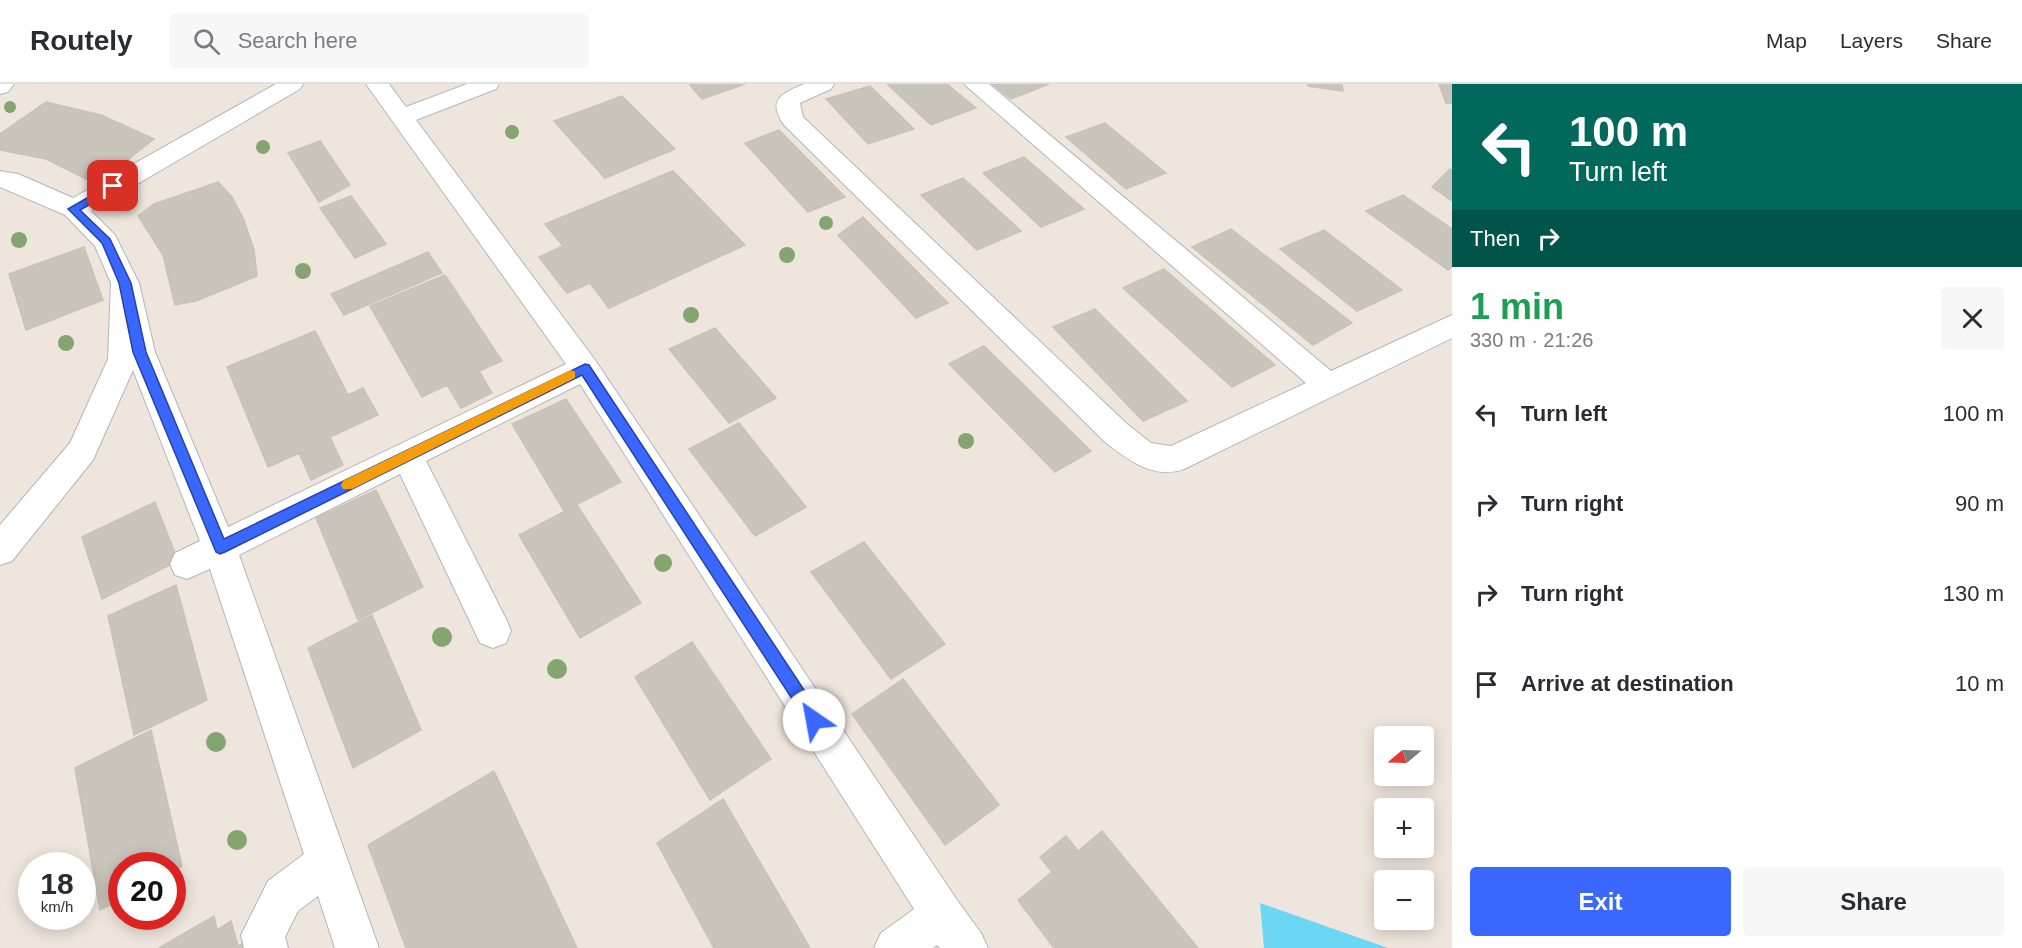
<!DOCTYPE html>
<meta charset="utf-8">
<style>
:root{--surface:#fff;--page:#f7f7f7;--text:#2b2b33;--muted:#7c7c81;--line:#e1e1e2;--accent:#3967ff}
body{margin:0;font-family:Helvetica,sans-serif;background:var(--page);color:var(--text);height:100vh;display:flex;flex-direction:column;font-size:22px;white-space:nowrap}
*{box-sizing:border-box;margin:0}
p{font-size:20px;color:var(--muted)}
.icon{flex:none;width:33px;height:33px;fill:none;stroke:currentColor;stroke-width:2;stroke-linecap:round;stroke-linejoin:round}
.map{position:relative;flex:1;overflow:hidden}
.side{display:flex;flex-direction:column;background:var(--surface);width:570px}
.side>*{flex:none}
.guide{background:#00695c;color:#fff;overflow:hidden}
.needle{width:39px;rotate:251deg}
.controls{position:absolute;left:1374px;top:642px;display:grid;gap:12px}
.controls a{display:grid;place-items:center;width:60px;height:60px;border-radius:6px;background:var(--surface);box-shadow:0 3px 15px #0003;font-size:30px}
.speed{position:absolute;left:18px;top:768px;display:flex;gap:12px;font-size:30px;font-weight:700;text-align:center}
.speed>*{display:grid;place-content:center;width:78px;height:78px;border-radius:50%;background:var(--surface);box-shadow:0 3px 15px #0003;line-height:1}
.speed small{font-size:15px;font-weight:400}
.speed .limit{border:9px solid #d22;background:#fff;color:#111}
.pin{position:absolute;display:grid;place-items:center;width:51px;height:51px;color:#fff;margin:-26px;border-radius:12px;box-shadow:0 3px 9px #0006}
.me{position:absolute;width:66px;margin:-33px;rotate:327deg;stroke-linejoin:round;filter:drop-shadow(0 0 4px #0008)}
.turn{display:flex;align-items:center;gap:21px;height:126px;padding:0 18px;font-size:27px}
.turn .icon{width:78px;height:78px;stroke-width:2.5}
.turn b{display:block;font-size:42px;line-height:51px}
.then{display:flex;align-items:center;height:57px;padding:0 18px;background:#0003;gap:12px;font-size:22px}
.round{display:grid;place-items:center;flex:none;width:63px;height:63px;border-radius:6px;background:var(--page)}
.head{display:flex;align-items:center;justify-content:space-between;height:102px;padding:0 18px}
h1{font-size:36px;font-weight:700;line-height:45px;color:#1e9e55}
.action{display:flex;gap:12px;margin-top:auto;padding:12px 18px}
.action a{flex:1;height:69px;border-radius:6px;background:var(--accent);color:#fff;font-size:24px;font-weight:700;line-height:69px;text-align:center}
.action a+a{background:var(--page);color:var(--text)}
ul{padding:0;list-style:none}
li{display:flex;align-items:center;gap:18px;height:90px;padding:0 18px}
li div{flex:1}
li b{display:block;font-size:22px}
li em{font-style:normal}
header{display:flex;align-items:center;gap:36px;box-sizing:border-box;height:84px;padding:0 30px;background:var(--surface);border-bottom:2px solid var(--line)}
header strong{font-size:28px}
nav{display:flex;gap:33px;margin-inline-start:auto;font-size:21px}
.search{width:420px;height:54px;background:var(--page);display:flex;align-items:center;gap:15px;box-sizing:border-box;padding:0 21px;border-radius:6px;color:var(--muted);font-size:22px}
main{display:flex;flex:1;min-height:0}
.map>svg:first-child{display:block}
.water{fill:#6bd7f5}
.building{fill:#c9c4bc;stroke:#cac2b6;stroke-width:1.5}
.lines{fill:none;stroke-linecap:round;stroke-linejoin:round}
.minor-casing{stroke:#b1b5c0;stroke-width:2}
.minor{fill:#fff;fill-rule:evenodd}
.tree{fill:#84a470}
.route{fill:#3967ff;stroke:#2543a6;stroke-width:1.5}
.slow{fill:#f59e0b}
</style>
<header>
<strong>Routely</strong>
<div class="search"><svg class="icon" aria-label="search" viewBox="0 0 24 24"><circle cx="10" cy="10" r="6"/><path d="M15 15l6 6"/></svg>Search here</div>
<nav><a>Map</a><a>Layers</a><a>Share</a></nav>
</header>
<main>
<div class="map">
<svg width="1452" height="864" viewBox="0 0 1452 864">
<rect width="100%" height="100%" fill="#eee6dd"/>
<path class="water" d="M1260,819L1388,864H1264Z"/>
<path class="building" d="M689,0H745L702,15Z
M887,0H947L976,24L931,41Z
M992,0H1049L1011,15Z
M1308,0H1342L1343,7L1308,2Z
M1439,0H1452V19H1446Z
M870,2L914,45L868,60L826,15Z
M622,12L675,65L605,94L554,37Z
M46,18L101,31L154,55L107,92L88,96L46,75L0,66V50Z
M1105,39L1166,89L1126,105L1066,53Z
M779,46L845,113L808,128L745,59Z
M320,57L350,101L319,118L288,69Z
M1024,73L1084,125L1041,143L983,89Z
M1450,85L1452,87V117L1432,103Z
M673,87L745,161L609,224L590,199L567,209L539,173L563,162L545,140Z
M963,94L1021,147L977,166L921,111Z
M218,98L232,113L244,136L254,166L257,192L196,217L175,221L163,171L138,132L154,120Z
M1403,111L1452,145V183L1448,186L1366,127Z
M351,112L386,160L355,174L320,124Z
M863,133L948,219L916,234L838,151Z
M1231,145L1352,239L1313,261L1192,163Z
M1324,146L1402,206L1357,227L1280,165Z
M84,163L103,216L26,246L9,190Z
M428,168L442,189L344,231L331,210Z
M1164,185L1275,281L1232,303L1123,204Z
M445,191L502,277L479,287L492,309L461,324L447,301L422,313L370,222Z
M1095,225L1187,317L1143,337L1053,243Z
M715,244L776,314L729,339L669,265Z
M315,247L348,311L363,304L378,331L330,353L343,381L311,396L299,369L268,383L227,283Z
M984,262L1091,367L1055,388L949,280Z
M566,315L621,398L564,427L512,340Z
M739,339L806,423L755,452L689,365Z
M376,406L423,503L358,536L316,434Z
M155,418L178,477L102,515L82,453Z
M577,421L641,519L580,554L519,451Z
M864,458L945,560L891,595L811,488Z
M176,501L207,616L134,651L108,532Z
M372,531L421,646L353,684L308,564Z
M692,558L771,675L710,716L635,593Z
M903,595L999,721L945,761L852,630Z
M151,646L182,782L172,787V782H122V815L100,826L75,684Z
M494,687L577,864H406L368,761Z
M723,715L810,864H714L657,759Z
M1102,747L1198,864H1054L1018,816L1052,788L1040,773L1066,752L1078,767Z
M214,832L217,846L231,837L238,862L256,852L259,864H159Z"/>
<g class="lines">
<g class="minor-casing">
<path id="minor" d="M0,0H14L8,8L0,10Z
M276,0H303L300,5L91,127L115,151L139,199L155,268L228,443L566,280L366,0H389L406,23L467,0H499L496,5L416,36L595,276L957,816L981,849L988,864H940L937,861L933,864H874L881,849L914,825L580,300L426,377L506,535L511,547L506,559L493,564L480,559L400,390L239,471L379,864H335L318,812L298,827L285,853L288,864H244L241,851L268,797L304,770L210,485L187,495L175,491L170,480L175,469L200,457L133,286L93,376L12,477L0,481V441L70,359L108,275L111,199L95,162L65,131L0,103V87L18,90L73,114Z
M804,0H834L831,5L800,19L803,33L1127,340L1151,359L1171,362L1306,299L964,0H989L1331,287L1452,231V254L1184,385C1154,396 1128,376 1105,358L784,41C766,15 783,9 804,0Z"/>
</g>
<use href="#minor" class="minor"/>
</g>
<g class="tree">
<circle cx="10" cy="23" r="6"/>
<circle cx="512" cy="48" r="7"/>
<circle cx="263" cy="63" r="7"/>
<circle cx="826" cy="139" r="7"/>
<circle cx="19" cy="156" r="8"/>
<circle cx="787" cy="171" r="8"/>
<circle cx="303" cy="187" r="8"/>
<circle cx="691" cy="231" r="8"/>
<circle cx="66" cy="259" r="8"/>
<circle cx="966" cy="357" r="8"/>
<circle cx="663" cy="479" r="9"/>
<circle cx="442" cy="553" r="10"/>
<circle cx="557" cy="585" r="10"/>
<circle cx="216" cy="658" r="10"/>
<circle cx="237" cy="756" r="10"/>
</g>
<path class="route" d="M113,99L117,100V105L80,126L110,155L131,199L146,268L224,455L585,280L589,281L820,630L822,636L820,641L814,643L809,641L582,291L225,468L220,470L216,468L133,268L119,199L102,159L68,125Z"/>
<path class="slow" d="M571,286L575,288V294L352,405H343L341,401L343,397Z"/>
</svg>
<div class="controls">
<a><svg class="needle" viewBox="-14 -14 28 28"><path d="M0-13l5 13h-10z" fill="#e53935"/><path d="M0 13l5-13h-10z" fill="#7c7c81"/></svg></a>
<a>+</a>
<a>−</a>
</div>
<div class="speed"><div>18<small>km/h</small></div><div class="limit">20</div></div>
<div class="pin" style="left:113px;top:102px;background:#d93025"><svg class="icon" aria-label="arrive" viewBox="0 0 24 24"><path d="M6 21V4h12l-3 4 3 4H6"/></svg></div>
<svg class="me" style="left:814px;top:636px" viewBox="-20 -20 40 40"><circle r="19" fill="#fff"/><path d="M0-13L10 11 0 6-10 11z" fill="#3967ff"/></svg>
</div>
<section class="side">
<div class="guide">
<div class="turn"><svg class="icon" aria-label="left" viewBox="0 0 24 24"><path d="M17 20v-9H6M10 6l-5 5 5 5"/></svg><div><b>100 m</b>Turn left</div></div>
<div class="then">Then<svg class="icon" aria-label="right" viewBox="0 0 24 24"><path d="M7 20v-9h11M14 6l5 5-5 5"/></svg></div>
</div>
<div class="head"><div><h1>1 min</h1><p>330 m · 21:26</p></div><a class="round"><svg class="icon" aria-label="close" viewBox="0 0 24 24"><path d="M6 6l12 12M18 6L6 18"/></svg></a></div>
<ul>
<li><svg class="icon" aria-label="left" viewBox="0 0 24 24"><path d="M17 20v-9H6M10 6l-5 5 5 5"/></svg><div><b>Turn left</b></div><em>100 m</em></li>
<li><svg class="icon" aria-label="right" viewBox="0 0 24 24"><path d="M7 20v-9h11M14 6l5 5-5 5"/></svg><div><b>Turn right</b></div><em>90 m</em></li>
<li><svg class="icon" aria-label="right" viewBox="0 0 24 24"><path d="M7 20v-9h11M14 6l5 5-5 5"/></svg><div><b>Turn right</b></div><em>130 m</em></li>
<li><svg class="icon" aria-label="arrive" viewBox="0 0 24 24"><path d="M6 21V4h12l-3 4 3 4H6"/></svg><div><b>Arrive at destination</b></div><em>10 m</em></li>
</ul>
<div class="action"><a>Exit</a><a>Share</a></div>
</section>
</main>
